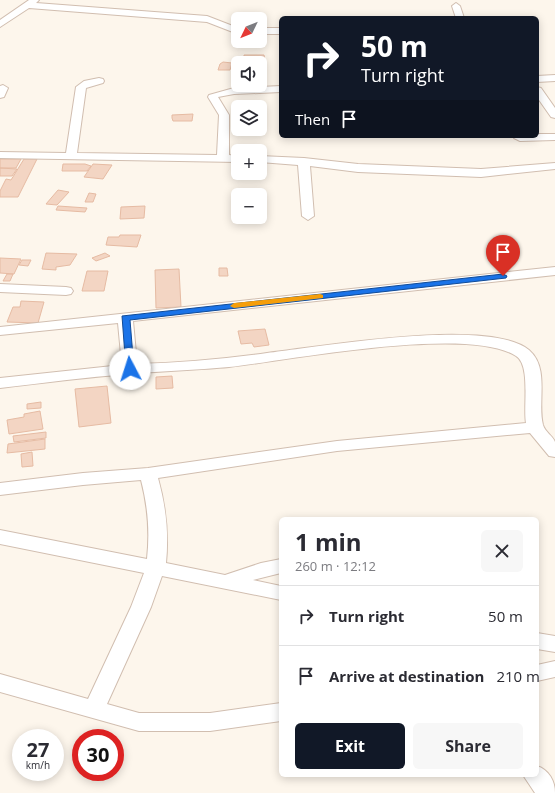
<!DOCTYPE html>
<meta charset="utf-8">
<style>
:root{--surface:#fff;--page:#f7f7f7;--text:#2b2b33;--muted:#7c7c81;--line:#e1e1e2;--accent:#111827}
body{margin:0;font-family:"Open Sans",sans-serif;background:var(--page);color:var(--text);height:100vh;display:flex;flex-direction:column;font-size:15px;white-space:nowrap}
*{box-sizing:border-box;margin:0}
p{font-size:13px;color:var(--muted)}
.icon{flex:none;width:22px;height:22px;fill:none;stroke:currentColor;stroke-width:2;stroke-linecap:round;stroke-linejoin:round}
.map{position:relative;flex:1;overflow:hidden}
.panel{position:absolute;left:279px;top:517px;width:260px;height:260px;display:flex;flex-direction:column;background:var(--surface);border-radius:6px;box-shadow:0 2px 10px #0003}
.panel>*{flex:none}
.guide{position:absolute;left:279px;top:16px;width:260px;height:122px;border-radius:6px;box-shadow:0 2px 10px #0003;background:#111827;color:#fff;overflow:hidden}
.needle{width:26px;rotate:227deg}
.fabs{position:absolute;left:231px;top:12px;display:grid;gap:8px}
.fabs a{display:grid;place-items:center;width:36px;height:36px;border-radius:6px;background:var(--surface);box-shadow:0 2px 10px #0003;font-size:20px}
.speed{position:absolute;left:12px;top:729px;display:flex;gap:8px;font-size:20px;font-weight:700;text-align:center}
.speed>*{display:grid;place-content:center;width:52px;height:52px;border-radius:50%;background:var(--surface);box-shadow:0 2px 10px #0003;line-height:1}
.speed small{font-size:10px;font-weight:400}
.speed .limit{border:6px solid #d22;background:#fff;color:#111}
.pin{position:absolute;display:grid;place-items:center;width:34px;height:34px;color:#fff;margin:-41px -17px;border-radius:50% 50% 50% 0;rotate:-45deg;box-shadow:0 0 4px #0007}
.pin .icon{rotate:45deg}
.me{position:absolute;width:44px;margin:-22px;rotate:355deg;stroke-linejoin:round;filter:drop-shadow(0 0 3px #0008)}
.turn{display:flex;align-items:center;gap:14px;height:84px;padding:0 16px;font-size:18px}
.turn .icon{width:52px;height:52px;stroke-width:2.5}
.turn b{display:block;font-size:28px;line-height:34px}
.then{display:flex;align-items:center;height:38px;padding:0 16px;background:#0003;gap:8px;font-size:15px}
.round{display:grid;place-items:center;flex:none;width:42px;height:42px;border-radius:6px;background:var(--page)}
.head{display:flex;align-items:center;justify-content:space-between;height:68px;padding:0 16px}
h1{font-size:24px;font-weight:700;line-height:30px}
.cta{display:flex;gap:8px;margin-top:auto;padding:8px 16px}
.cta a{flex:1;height:46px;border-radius:6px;background:var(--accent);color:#fff;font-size:16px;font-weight:700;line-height:46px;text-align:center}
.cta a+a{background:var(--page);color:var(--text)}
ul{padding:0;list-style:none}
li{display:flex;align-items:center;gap:12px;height:60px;padding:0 16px;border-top:1px solid var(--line)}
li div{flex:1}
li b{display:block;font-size:15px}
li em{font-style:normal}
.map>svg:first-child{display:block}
.building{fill:#f3d5c3;stroke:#e6bba3}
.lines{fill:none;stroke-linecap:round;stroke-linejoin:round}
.minor-casing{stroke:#d1beb0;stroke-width:2}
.minor{fill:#fff;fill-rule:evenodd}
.route{fill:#1a73e8;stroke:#114b97}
.slow{fill:#f59e0b}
</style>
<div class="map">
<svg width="555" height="793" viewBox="0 0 555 793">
<rect width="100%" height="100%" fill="#fdf6ec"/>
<path class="building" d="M244,55H264L265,61L244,62Z
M223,62L232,63L230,70H218L220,64Z
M193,114L192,121H173L172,118V115Z
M0,159H21L16,168H0Z
M24,159H37L18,197H0V191L6,179L11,180Z
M63,164H85L91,166L87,171H62Z
M93,164L112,165L103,179L84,177Z
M0,168L17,169L12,176H0Z
M58,190L69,192L57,205L46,204Z
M89,193L96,194L93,202H85Z
M58,206L87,208L85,212L56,210Z
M145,206L144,218L120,219L121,207Z
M120,235H141L137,247L106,245L108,237H119Z
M46,253L77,254L70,265L56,267V270L42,269Z
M105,253L110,256L96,261L92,258Z
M0,258L21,259L14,274L0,273Z
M22,260H31L28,266L19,265Z
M219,268H227L228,276H219Z
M179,269L181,307L156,308L155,270Z
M87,271H108L104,291H82Z
M7,274H13L10,281H3Z
M21,301L44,302L38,323L7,322L13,307H20Z
M265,329L269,345L254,347L252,343L241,344L238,331Z
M172,376L173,388L156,389V377Z
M107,386L111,423L79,427L75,389Z
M41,402V408L27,409V404Z
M40,411L43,429L9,434L7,420L24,417V414Z
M46,432V438L14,442L13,436Z
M45,439V449L7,453L8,444Z
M32,452L33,466L22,467L21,454Z"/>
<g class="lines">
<g class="minor-casing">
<path id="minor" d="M29,0H39L36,3L207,16L238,28V34L207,22L29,8L0,27V20Z
M456,3L460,6L464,18H456L452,6Z
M260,28H281V34H260Z
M555,75V81L537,82V76Z
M99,78L103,79L104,81L103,83L86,88L77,153L217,155L219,115L208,97L209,95L234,88L281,86V92L234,94L218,97L229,115V155L238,156V162L0,158V152L66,153L76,87L84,81Z
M3,85L8,88L4,97L0,98V86Z
M537,87L541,88L555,108V118L551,117L537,97Z
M537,134H555V140L520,141L514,138L516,136H537Z
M260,156L304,158L358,164L481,169L555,163V169L481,177L358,172L310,166L314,216L308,220L302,216L298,165L260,162Z
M555,267V275L133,321L137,364C180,363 224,359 267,353C319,347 489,317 529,350C550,368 537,402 543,425C545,432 553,436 555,442C555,447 555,453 555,457L549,456L530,433L337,451L158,478C166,507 169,533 166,563L225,575L261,563L281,559V573L253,580L281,586V600L162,576L151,607L107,704L139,713H210L281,703V721L210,731H139L0,692V674L88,699L131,607L144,573L0,544V530L147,559C150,532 148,507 141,480L83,485L0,495V483L83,473L148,468L337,441L526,423C523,407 531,365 516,356C469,325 290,360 229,367C196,370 163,371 129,374C86,377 43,383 0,388V378L122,365L118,323L0,335V327Z
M0,284L66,287L71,288L73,291L71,294L66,295L0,292Z
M537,633L555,636V652L537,649Z
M555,661V677L537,681V665Z
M537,766C549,770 555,781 555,793H535L523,775H537Z"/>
</g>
<use href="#minor" class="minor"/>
</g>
<path class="route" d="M503,274L507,276L506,278L130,320L134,369L130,372L126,369L122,316Z"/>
<path class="slow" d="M320,294L323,295V298L234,308L230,306L234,303Z"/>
</svg>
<div class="fabs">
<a><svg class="needle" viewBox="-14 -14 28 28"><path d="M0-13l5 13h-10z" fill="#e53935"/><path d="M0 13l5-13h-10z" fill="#7c7c81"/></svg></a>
<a><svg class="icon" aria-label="sound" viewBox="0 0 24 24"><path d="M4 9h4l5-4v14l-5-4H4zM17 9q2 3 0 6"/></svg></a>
<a><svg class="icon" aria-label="layers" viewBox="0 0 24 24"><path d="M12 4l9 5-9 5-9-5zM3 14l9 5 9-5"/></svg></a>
<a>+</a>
<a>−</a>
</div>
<div class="speed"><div>27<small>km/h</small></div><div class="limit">30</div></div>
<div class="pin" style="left:503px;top:276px;background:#d93025"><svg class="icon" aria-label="arrive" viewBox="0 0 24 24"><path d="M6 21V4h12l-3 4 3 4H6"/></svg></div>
<svg class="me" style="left:130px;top:369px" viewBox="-20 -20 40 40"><circle r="19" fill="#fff"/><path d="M0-13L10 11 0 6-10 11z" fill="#1a73e8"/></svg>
<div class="guide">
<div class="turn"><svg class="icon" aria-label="right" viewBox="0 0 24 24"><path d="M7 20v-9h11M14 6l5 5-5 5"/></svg><div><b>50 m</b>Turn right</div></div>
<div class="then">Then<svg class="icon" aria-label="arrive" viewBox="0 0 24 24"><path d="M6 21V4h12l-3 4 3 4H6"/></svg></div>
</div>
<section class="panel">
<div class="head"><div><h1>1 min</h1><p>260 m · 12:12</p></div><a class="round"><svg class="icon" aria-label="close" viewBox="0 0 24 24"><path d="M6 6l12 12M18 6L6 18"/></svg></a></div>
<ul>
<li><svg class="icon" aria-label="right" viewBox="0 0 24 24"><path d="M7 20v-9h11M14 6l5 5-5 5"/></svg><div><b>Turn right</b></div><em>50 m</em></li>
<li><svg class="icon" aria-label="arrive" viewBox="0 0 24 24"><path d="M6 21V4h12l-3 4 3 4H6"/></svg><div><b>Arrive at destination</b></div><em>210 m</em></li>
</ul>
<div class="cta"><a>Exit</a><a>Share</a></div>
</section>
</div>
